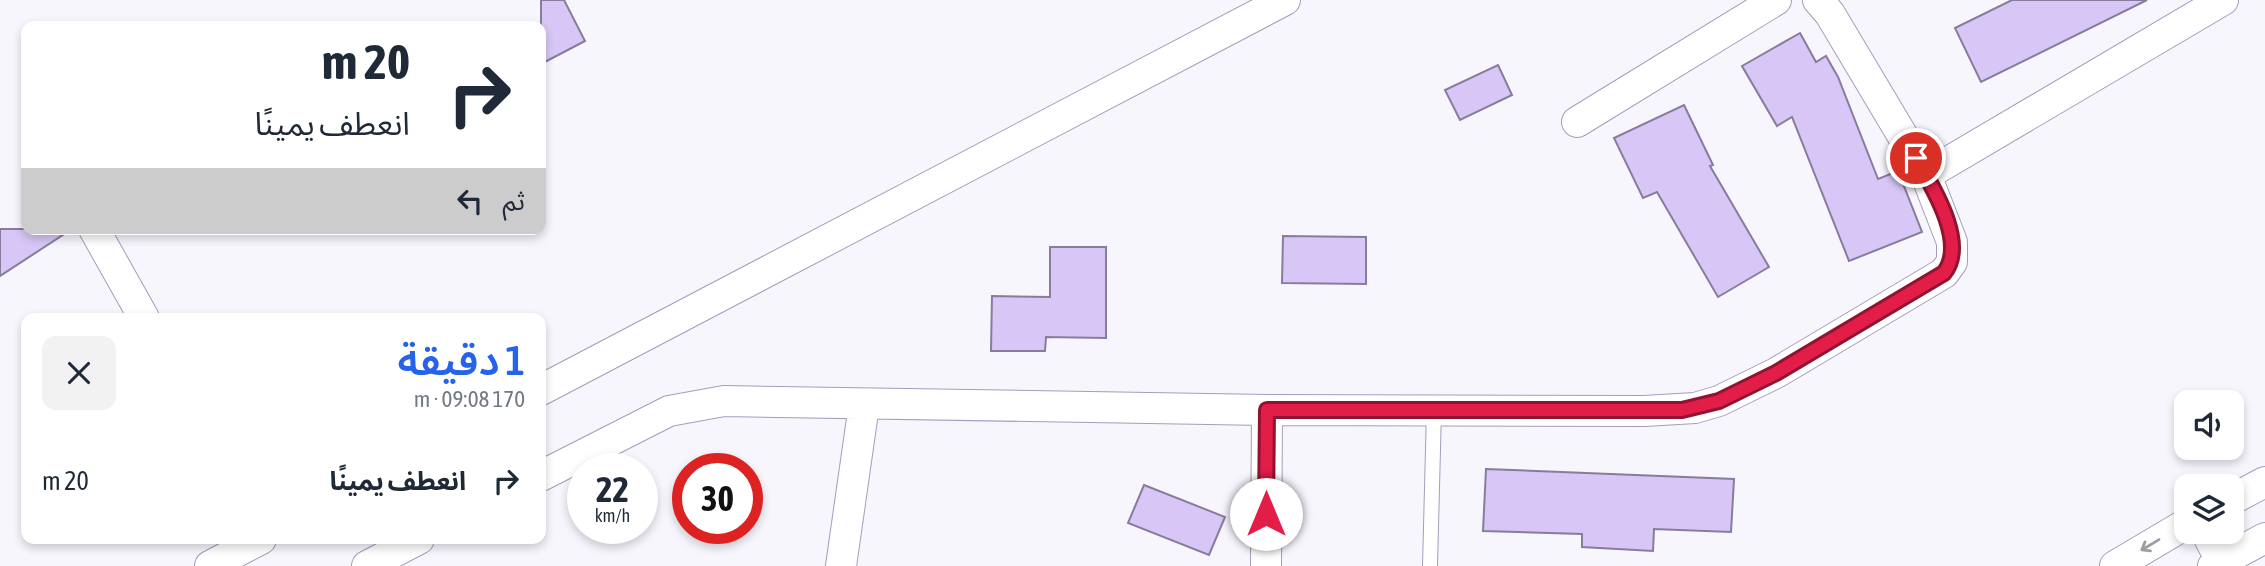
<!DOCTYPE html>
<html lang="ar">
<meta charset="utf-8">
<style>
:root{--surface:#fff;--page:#f2f2f3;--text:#1f2937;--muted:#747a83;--accent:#2563eb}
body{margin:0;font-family:"Asap Condensed","Noto Sans Arabic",sans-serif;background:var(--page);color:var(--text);direction:rtl;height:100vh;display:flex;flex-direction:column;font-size:26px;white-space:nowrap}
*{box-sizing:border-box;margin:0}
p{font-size:23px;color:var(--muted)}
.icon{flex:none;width:38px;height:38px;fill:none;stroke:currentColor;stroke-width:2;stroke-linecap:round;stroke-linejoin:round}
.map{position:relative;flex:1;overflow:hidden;direction:ltr}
.details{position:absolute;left:21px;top:313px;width:525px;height:231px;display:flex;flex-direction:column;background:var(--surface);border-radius:14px;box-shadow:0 4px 10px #0003;direction:rtl}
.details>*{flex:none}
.hud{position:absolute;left:21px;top:21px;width:525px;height:214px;border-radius:14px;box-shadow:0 4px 10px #0003;direction:rtl;background:#fff;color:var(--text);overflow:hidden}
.tools{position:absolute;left:2174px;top:390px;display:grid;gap:14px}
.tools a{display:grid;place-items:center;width:70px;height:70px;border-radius:14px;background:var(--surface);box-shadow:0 4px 10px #0003;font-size:35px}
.speed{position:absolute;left:567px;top:453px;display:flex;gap:14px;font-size:35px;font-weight:700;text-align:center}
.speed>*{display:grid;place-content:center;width:91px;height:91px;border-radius:50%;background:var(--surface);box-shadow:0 4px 10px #0003;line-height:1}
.speed small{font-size:18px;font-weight:400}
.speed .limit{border:10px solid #d22;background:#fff;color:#111}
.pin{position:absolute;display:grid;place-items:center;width:60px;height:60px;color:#fff;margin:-30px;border:4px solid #fff;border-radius:50%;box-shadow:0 2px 7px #0007}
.me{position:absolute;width:77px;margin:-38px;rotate:0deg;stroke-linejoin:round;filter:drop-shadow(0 0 5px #0008)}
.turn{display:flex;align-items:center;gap:24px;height:147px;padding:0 21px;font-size:32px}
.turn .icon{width:91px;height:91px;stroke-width:2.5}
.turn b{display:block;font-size:49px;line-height:60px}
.then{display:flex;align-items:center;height:66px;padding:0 21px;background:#0003;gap:14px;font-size:26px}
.round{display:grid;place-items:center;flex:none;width:74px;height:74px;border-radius:14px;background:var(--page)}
.headline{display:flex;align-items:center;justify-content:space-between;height:119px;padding:0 21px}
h1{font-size:42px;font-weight:600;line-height:52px;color:var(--accent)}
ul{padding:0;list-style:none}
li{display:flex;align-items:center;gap:21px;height:98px;padding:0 21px}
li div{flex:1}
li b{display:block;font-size:26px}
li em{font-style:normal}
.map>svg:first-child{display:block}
.building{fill:#d8c7f6;stroke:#887c9d;stroke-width:2}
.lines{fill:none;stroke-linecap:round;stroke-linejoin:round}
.service-casing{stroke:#a79bbc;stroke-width:16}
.minor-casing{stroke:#a79bbc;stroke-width:32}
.service{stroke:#fff;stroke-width:14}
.minor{stroke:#fff;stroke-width:30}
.oneway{stroke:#9f9da1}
.route-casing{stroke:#92132f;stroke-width:18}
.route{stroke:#e11d48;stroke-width:12}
</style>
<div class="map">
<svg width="2265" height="566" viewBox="0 0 2265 566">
<rect width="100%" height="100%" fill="#f8f6fd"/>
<path class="building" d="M541,0H564L585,41L541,64Z
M2012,0H2147L1981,82L1955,28Z
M1800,33L1816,62L1826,56L1838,77L1878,179L1898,171L1922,232L1849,261L1792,117L1777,126L1742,66Z
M1498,65L1512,95L1460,120L1445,90Z
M1684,105L1713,165L1710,166L1769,267L1718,297L1657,192L1643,198L1614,138Z
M0,229H72L0,276Z
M1283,236L1366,237V284L1282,283Z
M1050,247H1106V338L1046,337L1045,351H991L992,296L1050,297Z
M1486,469L1734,479L1731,532L1654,529L1653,551L1582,547V534L1483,531Z
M1144,485L1225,517L1209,555L1128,523Z"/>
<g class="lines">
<g class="service-casing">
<path id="service" d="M2183,490L2186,495
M1430,566L1434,410"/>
</g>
<g class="minor-casing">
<path id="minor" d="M1577,122L1776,0
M1926,175L2223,0
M94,229L144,318
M541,390L1285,0
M541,476L669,411L724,401L1267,410L1644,411L1695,408L1719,401L1776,373L1944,273L1952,262V242L1926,175L1830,14L1818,0
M2231,500L2265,482
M2206,532L2221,561
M210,566L261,539
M367,566L419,539
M841,566L864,405
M1266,566L1267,410
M2115,566L2186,524
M2213,566L2265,538"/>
</g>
<use href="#service" class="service"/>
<use href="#minor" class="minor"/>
</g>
<defs><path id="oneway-shaft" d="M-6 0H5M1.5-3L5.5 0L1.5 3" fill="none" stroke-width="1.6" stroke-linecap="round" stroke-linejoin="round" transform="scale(1.75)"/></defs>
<use class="oneway" href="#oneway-shaft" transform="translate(2150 545) rotate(149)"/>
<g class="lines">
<g class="route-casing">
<path id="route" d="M1266,514L1267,410H1682L1719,401L1776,373L1944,273C1968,243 1932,186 1916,158"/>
</g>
<use href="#route" class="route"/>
</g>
</svg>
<div class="tools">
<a><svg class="icon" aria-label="sound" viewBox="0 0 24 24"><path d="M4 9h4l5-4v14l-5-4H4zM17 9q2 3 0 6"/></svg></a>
<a><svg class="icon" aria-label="layers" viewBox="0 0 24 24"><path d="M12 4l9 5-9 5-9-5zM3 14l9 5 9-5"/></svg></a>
</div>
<div class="speed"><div>22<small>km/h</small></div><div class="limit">30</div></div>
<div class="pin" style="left:1916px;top:158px;background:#d93025"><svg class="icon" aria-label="arrive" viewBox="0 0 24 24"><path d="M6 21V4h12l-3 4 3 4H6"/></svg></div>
<svg class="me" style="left:1266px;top:514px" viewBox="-20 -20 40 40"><circle r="19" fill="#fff"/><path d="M0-13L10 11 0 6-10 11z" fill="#e11d48"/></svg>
<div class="hud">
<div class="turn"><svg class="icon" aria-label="right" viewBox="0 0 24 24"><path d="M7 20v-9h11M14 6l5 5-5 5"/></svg><div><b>20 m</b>انعطف يمينًا</div></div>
<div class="then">ثم<svg class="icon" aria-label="left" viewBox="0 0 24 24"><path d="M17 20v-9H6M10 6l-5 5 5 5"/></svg></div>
</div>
<section class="details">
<div class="headline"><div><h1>1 دقيقة</h1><p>170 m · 09:08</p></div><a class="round"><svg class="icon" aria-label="close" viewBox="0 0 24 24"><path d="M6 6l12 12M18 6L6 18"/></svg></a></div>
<ul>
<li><svg class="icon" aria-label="right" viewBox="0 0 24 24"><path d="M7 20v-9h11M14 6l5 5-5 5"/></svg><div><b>انعطف يمينًا</b></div><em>20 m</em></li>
</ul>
</section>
</div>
